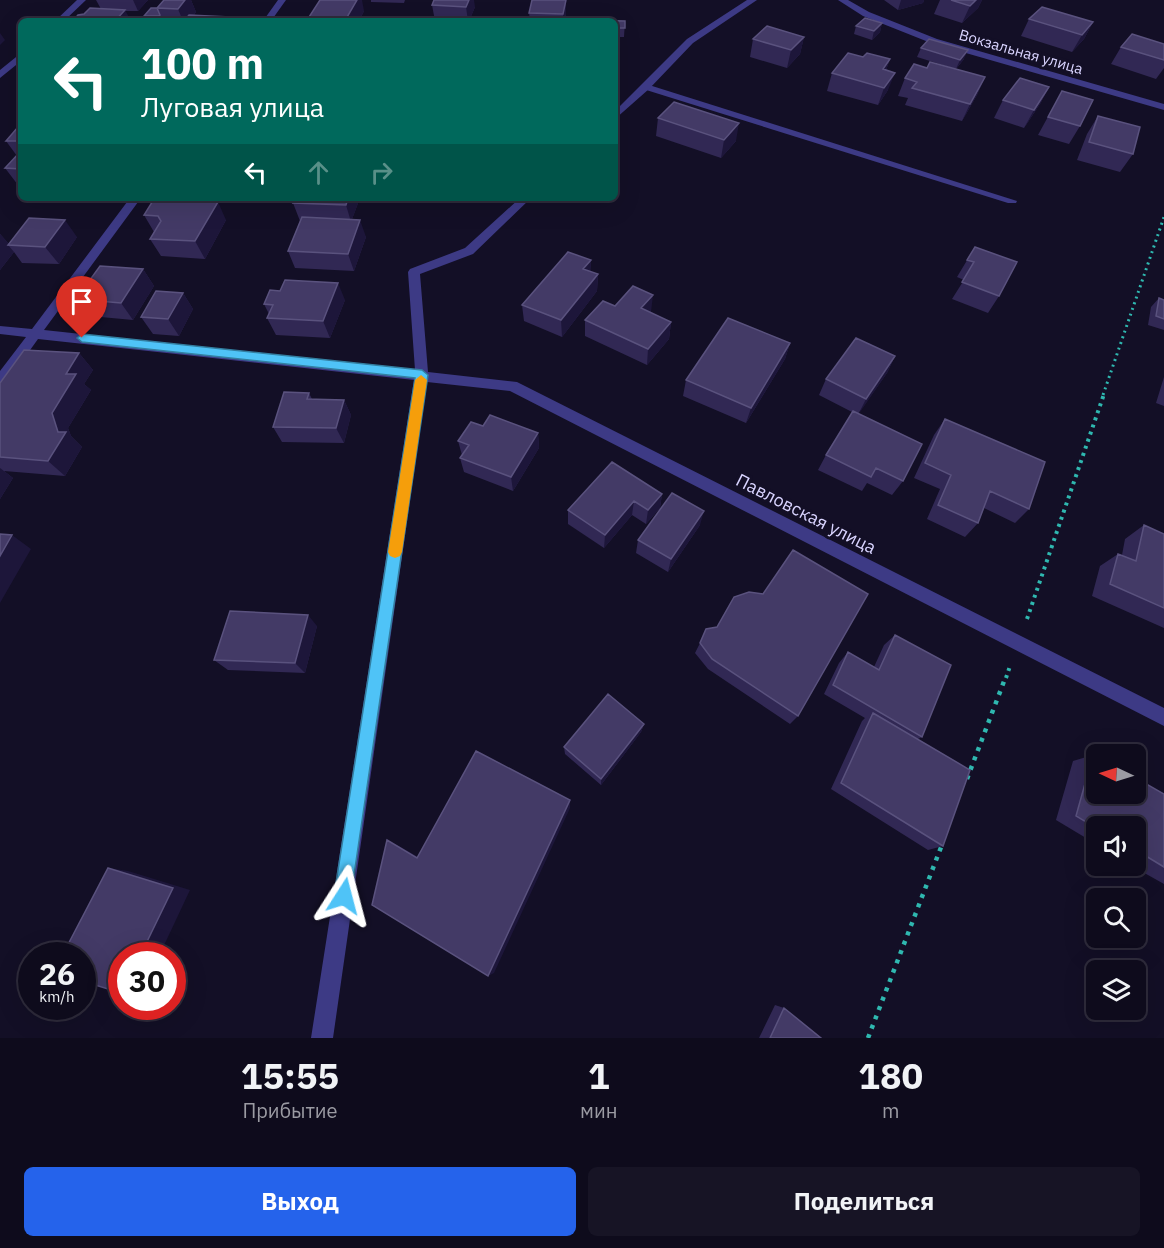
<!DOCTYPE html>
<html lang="ru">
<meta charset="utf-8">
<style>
:root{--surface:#0e0b1c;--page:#171425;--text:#f1f3f6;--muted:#9b9ba3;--line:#2e2b3b;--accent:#2563eb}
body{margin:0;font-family:"IBM Plex Sans",sans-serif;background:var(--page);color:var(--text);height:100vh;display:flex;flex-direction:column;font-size:22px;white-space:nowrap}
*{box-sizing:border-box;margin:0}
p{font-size:20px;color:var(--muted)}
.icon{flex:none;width:33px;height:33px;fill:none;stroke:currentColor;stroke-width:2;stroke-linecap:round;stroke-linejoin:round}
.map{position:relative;height:1038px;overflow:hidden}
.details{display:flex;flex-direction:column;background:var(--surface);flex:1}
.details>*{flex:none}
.top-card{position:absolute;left:18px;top:18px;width:600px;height:183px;border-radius:9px;box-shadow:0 6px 24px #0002,0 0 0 2px var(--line);background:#00695c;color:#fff;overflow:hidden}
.needle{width:39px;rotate:274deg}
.fabs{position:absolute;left:1086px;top:744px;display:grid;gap:12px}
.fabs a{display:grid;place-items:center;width:60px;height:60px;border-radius:9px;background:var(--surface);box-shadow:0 6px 24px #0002,0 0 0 2px var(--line);font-size:30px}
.speed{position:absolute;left:18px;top:942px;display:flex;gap:12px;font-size:30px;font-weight:700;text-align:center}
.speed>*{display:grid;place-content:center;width:78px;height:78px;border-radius:50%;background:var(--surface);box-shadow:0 6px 24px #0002,0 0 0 2px var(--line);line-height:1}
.speed small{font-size:15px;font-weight:400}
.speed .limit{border:9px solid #d22;background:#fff;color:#111}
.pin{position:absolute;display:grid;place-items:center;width:51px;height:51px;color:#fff;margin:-62px -26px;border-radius:50% 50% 50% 0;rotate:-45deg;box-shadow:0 0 6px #0007}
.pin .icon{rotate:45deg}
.me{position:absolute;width:66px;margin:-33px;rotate:9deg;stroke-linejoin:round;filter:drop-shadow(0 0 4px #0008)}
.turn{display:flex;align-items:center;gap:21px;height:126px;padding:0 24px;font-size:27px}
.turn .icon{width:78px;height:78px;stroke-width:2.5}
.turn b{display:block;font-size:42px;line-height:51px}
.lanes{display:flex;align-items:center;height:57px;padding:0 24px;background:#0003;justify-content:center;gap:30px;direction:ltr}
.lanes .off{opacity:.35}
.eta{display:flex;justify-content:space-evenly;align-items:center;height:102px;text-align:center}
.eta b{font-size:36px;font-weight:800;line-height:42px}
.action{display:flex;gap:12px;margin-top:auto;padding:12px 24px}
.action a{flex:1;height:69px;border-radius:9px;background:var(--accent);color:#fff;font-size:24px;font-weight:800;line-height:69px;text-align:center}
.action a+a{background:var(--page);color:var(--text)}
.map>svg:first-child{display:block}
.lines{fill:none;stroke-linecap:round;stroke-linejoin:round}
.path-far2{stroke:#2fb8b0;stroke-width:3;stroke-dasharray:2 4;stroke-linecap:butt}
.path-far1{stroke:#2fb8b0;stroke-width:4;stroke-dasharray:3 4.5;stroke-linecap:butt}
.path{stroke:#2fb8b0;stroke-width:4.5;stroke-dasharray:4 6;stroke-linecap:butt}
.lane{fill:#3d3a85;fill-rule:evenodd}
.street{fill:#3d3a85;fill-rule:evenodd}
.wall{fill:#312854}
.shaded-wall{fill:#1d163a}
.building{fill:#433a66;stroke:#5a527e;stroke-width:1.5}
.route{fill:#4fc3f7;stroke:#337fa1;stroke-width:1.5}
.slow{fill:#f59e0b}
.labels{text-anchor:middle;stroke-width:6;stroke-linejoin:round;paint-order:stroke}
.far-street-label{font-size:15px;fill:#d9d4ff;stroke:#130f26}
.street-label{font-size:18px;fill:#d9d4ff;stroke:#130f26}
</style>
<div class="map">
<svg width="1164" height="1038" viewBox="0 0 1164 1038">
<rect width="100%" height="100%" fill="#130f26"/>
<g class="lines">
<path class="path-far2" d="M1103,395L1164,217"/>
<path class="path-far1" d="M1027,619L1104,394
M1006,678L1010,666"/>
<path class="path" d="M967,779L1006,676
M868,1038L943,842"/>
<path class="lane" d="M643,85H649L1017,201L1016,203H1008L643,89Z"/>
<path class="street" d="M77,0H86L64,21H55Z
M278,0H286L271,21H263Z
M747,0H757L693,43L649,89L615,119V111L687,39Z
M838,0H848L869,12L937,39L1164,104V110L931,43L863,16Z
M21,53V61L0,78V70Z
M130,198H141L44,330L415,370L408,272L410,269L465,248L520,198H531L473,254L420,274L428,372L517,382L1164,708V726L510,391L427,382L333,1038H311L414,380L38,339L5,385L0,386V371L26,337L0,334V326L32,329Z"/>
</g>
<path class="wall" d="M96,0H148L138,11H126L84,14L101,9Z
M164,0H191L196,12L194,15L229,17L230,21H147L144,16L157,8Z
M371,0H405L404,3L371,2Z
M884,0H924L923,3L898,10Z
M940,0H982L978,8L962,23L934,14Z
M432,5L475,7L469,21H435Z
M364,11L359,21H310L309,17Z
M529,13L566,14L565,21H525H530Z
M1029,19L1093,22L1084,39L1072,52L1021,36Z
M615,21H625L624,37H615Z
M882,23L880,32L872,40L854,34L856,26Z
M804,37L800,54L787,68L750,57L753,39Z
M1164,44V68L1156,79L1111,64L1121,47Z
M921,48L964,59L956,69L917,57Z
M863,57L890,59L886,70L888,90L878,105L827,91L832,73Z
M927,68L985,77L977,95L962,121L905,105L908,98L898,96L905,78Z
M1049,87L1040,104L1024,128L994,118L1003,100Z
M1062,91L1080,126L1069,144L1038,135Z
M1098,116L1133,154L1120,172L1077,160L1087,134Z
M658,118L736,141L721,158L656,136Z
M21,127V186L18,185L5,168L17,156L6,141Z
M176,198H224L222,202L178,200Z
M296,198H360L352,219L366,237L354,271L295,268L288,251L300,221L293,203Z
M144,215L226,220L205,259L161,256L150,239L154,232Z
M0,234L9,244L77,237L59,264L22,263L14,252L0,270Z
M975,247L999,296L988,313L952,299L964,280L957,277Z
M591,260L590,272L598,274L597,291L562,337L524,321L522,305Z
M143,269L154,286L133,320L90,316L76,299Z
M183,293L193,309L179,336L153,334L141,317Z
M1159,298L1164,300V330L1148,325L1151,307Z
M345,300L330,338L276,335L267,318L269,314L264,304Z
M615,306L651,312L650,313L671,322L669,339L647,365L585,336V320Z
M790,343L785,359L746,423L683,396L686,380Z
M79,353L93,370L84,384L91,390L68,428L71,436L82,447L65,476L4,471L13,478L0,499V383Z
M895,356L887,373L858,414L903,481L892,495L867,483L862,491L818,470L826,455L852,412L819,395L826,379Z
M1164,377V406L1156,403Z
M309,393L312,399L344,400L351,415L344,443L282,442L273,427Z
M945,419L1029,509L1015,523L984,508L978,523L965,537L927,519L940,489L914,478L934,435Z
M483,426L538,433L539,448L513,491L464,472L460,458L462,455L458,441Z
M662,494L660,508L646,524L632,515L604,548L568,524V510Z
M700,525L668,572L636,553L638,540Z
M1144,525L1164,534V628L1092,596L1100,566L1118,554L1122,555L1125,539Z
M763,594L798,716L790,724L708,669L695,653L700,643L717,627Z
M317,626L305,673L228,670L214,660Z
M895,635L922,737L918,739L943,846L928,850L831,789L862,721L865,718L824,694L839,663L848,652L874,667L884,645Z
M644,724L641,732L601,785L565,754L564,747Z
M1093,755L1164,794V884L1132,866H1136V826H1096V844L1056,820L1073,761Z
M775,1005L784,1008L821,1038H759Z"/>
<path class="shaded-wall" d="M133,0H148L138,11Z
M185,0H191L196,12L189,21H183L178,9Z
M357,0H362L364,11L359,21H347L346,19Z
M469,0H474L475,7L469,21H468L466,7Z
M566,0V14L565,21H563V14Z
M901,0H924L923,3L898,10Z
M976,0H982L978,8L962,23L970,6Z
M125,10L131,21H115Z
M1093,22L1084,39L1072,52L1082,35Z
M882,23L880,32L872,40L874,31Z
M0,33L5,40L0,45Z
M804,37L800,54L787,68L791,50Z
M968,50L964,59L956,69L960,60Z
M890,59L884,76L877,87L883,69Z
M895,73L888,90L878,105L884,88Z
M985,77L977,95L962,121L970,104Z
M1049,87L1040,104L1024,128L1034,110Z
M739,123L736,141L721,158L724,140Z
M348,198H360L351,222L346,205Z
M218,202L226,220L205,259L195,241Z
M65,220L77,237L59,264L45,247Z
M360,220L366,237L354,271L348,254Z
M0,234L10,245H8L14,252L0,270Z
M591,260L590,277L583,269Z
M143,269L154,286L133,320L121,303Z
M598,274L597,291L562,337L561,320Z
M338,283L345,300L330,338L323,321Z
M183,293L193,309L179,336L168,319Z
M653,295L651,312L639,325L641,308Z
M671,322L669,339L647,365L648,349Z
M790,343L785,359L746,423L751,408Z
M79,353L93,370L84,384L91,390L68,428L71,436L82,447L65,476L48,461L58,432L52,413L66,374Z
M895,356L887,373L858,415L866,399Z
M344,400L351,415L344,443L336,428Z
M538,433L539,448L513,491L511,477Z
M0,468L13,478L0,499Z
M662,494L660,508L646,524L648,510Z
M634,501L632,515L604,548L605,535Z
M704,511L700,525L668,572L671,559Z
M12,535L31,549L0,603V556Z
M308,615L317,626L305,673L295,663Z
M644,724L641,732L601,785V779Z
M570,800V808L494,973L488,976Z
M387,840L399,846L427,862L417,858Z
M108,868L128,871L190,890L159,956H140Z"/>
<path class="building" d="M164,0H185L178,9L157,8Z
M320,0H357L346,19L309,17Z
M434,0H469L466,7L432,5Z
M532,0H566L563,14L529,13Z
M951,0H976L970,6Z
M1042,7L1093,22L1082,35L1029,19Z
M90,8L125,10L115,21H73L78,15L84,14Z
M151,8H157L160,15L159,16H144Z
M189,15L229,17L226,21H184Z
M865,18L882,23L874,31L856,26Z
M586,20L625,21V28H615V21H586Z
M767,26L804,37L791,50L753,39Z
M1132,34L1164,44V60L1121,47Z
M929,39L968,50L960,60L921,48Z
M848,53L863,57L867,53L890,59L883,69L895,73L884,88L832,73Z
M930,62L985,77L970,104L912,88L917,82L905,78L914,64L927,68Z
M1020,78L1049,87L1034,110L1003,100Z
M1062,91L1093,100L1080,126L1048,117Z
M674,102L739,123L724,140L658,118Z
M1098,116L1140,127L1133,154L1089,142Z
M18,127H21V141H6Z
M21,151V169L5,168Z
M296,198H348L346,205L293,203Z
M154,199L218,202L195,241L150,239L161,221L158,216L144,215Z
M302,217L360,220L348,254L288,251Z
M29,218L65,220L45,247L8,245Z
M975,247L1017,262L999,296L962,282L974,262L967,260Z
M568,252L591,260L583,269L598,274L561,320L522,305Z
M100,266L143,269L121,303L76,299Z
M285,280L338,283L323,321L267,318L273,305L264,304L270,290L280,291Z
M633,286L653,295L641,308L671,322L648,349L585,320L603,301L615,306Z
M156,291L183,293L168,319L141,317Z
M1159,298L1164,300V319L1156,316Z
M728,318L790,343L751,408L686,380Z
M856,338L895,356L866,399L826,379Z
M24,350L79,353L66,374H76L52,413L58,432H66L48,461L0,457V383Z
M284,392L309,393L307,399L344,400L336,428L273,427Z
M853,411L922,444L903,481L876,468L871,477L826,455Z
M490,415L538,433L511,477L460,458L469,445L458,441L471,422L483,426Z
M945,419L1045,462L1029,509L990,491L978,523L938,505L951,475L925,463Z
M612,462L662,494L648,510L634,501L605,535L568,510Z
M672,493L704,511L671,559L638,540Z
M1144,525L1164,534V608L1110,584L1118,554L1136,561Z
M0,534L12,535L0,556Z
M793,550L868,594L798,716L712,659L700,643L706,629L717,627L734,597L749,592L763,594Z
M230,611L308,615L295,663L214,660Z
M895,635L951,665L922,737L833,685L848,652L879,670Z
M608,694L644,724L601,779L564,747Z
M873,713L970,770L943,846L841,783Z
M476,751L570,800L488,976L372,905L387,840L417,858Z
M1093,755L1096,756V794H1136V778L1164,794V867L1136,850V826H1096V828L1076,816Z
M108,868L173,888L140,956H122L121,993L82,981V956H62Z
M784,1008L821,1038H770Z"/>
<path class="route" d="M82,334L422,370L428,375L350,902L344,905L337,902L334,896L415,378L82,342L77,338Z"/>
<path class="slow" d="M421,375L427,380L402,552L400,556L395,558L390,556L388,552L415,380Z"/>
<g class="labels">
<g class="far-street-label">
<text transform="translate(1021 52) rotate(16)" y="5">Вокзальная улица</text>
</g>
<g class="street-label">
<text transform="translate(806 514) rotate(27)" y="6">Павловская улица</text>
</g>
</g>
</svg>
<div class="fabs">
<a><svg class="needle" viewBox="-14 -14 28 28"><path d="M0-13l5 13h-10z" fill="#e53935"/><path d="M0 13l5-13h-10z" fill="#9b9ba3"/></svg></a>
<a><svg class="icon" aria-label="sound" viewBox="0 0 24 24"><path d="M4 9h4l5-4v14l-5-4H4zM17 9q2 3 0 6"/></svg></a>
<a><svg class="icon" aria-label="search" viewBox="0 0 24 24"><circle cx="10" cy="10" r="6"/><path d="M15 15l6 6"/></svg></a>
<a><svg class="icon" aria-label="layers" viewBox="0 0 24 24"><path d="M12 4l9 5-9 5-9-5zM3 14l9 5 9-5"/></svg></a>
</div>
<div class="speed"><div>26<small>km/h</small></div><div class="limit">30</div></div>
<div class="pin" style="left:82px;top:338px;background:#d93025"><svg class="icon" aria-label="arrive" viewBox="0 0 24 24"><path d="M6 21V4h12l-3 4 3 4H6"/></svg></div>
<svg class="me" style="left:344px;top:896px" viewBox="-20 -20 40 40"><path d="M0-17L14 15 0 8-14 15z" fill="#4fc3f7" stroke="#fff" stroke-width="4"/></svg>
<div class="top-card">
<div class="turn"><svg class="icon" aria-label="left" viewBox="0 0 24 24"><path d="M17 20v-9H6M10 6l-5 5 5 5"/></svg><div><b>100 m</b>Луговая улица</div></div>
<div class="lanes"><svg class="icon" aria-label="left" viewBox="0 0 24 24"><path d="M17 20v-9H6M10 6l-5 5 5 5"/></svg><svg class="icon off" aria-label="ahead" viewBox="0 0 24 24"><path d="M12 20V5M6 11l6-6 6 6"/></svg><svg class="icon off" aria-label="right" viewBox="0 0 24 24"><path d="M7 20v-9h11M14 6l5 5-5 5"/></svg></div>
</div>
</div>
<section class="details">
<div class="eta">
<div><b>15:55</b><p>Прибытие</p></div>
<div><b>1</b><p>мин</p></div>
<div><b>180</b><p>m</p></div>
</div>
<div class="action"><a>Выход</a><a>Поделиться</a></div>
</section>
